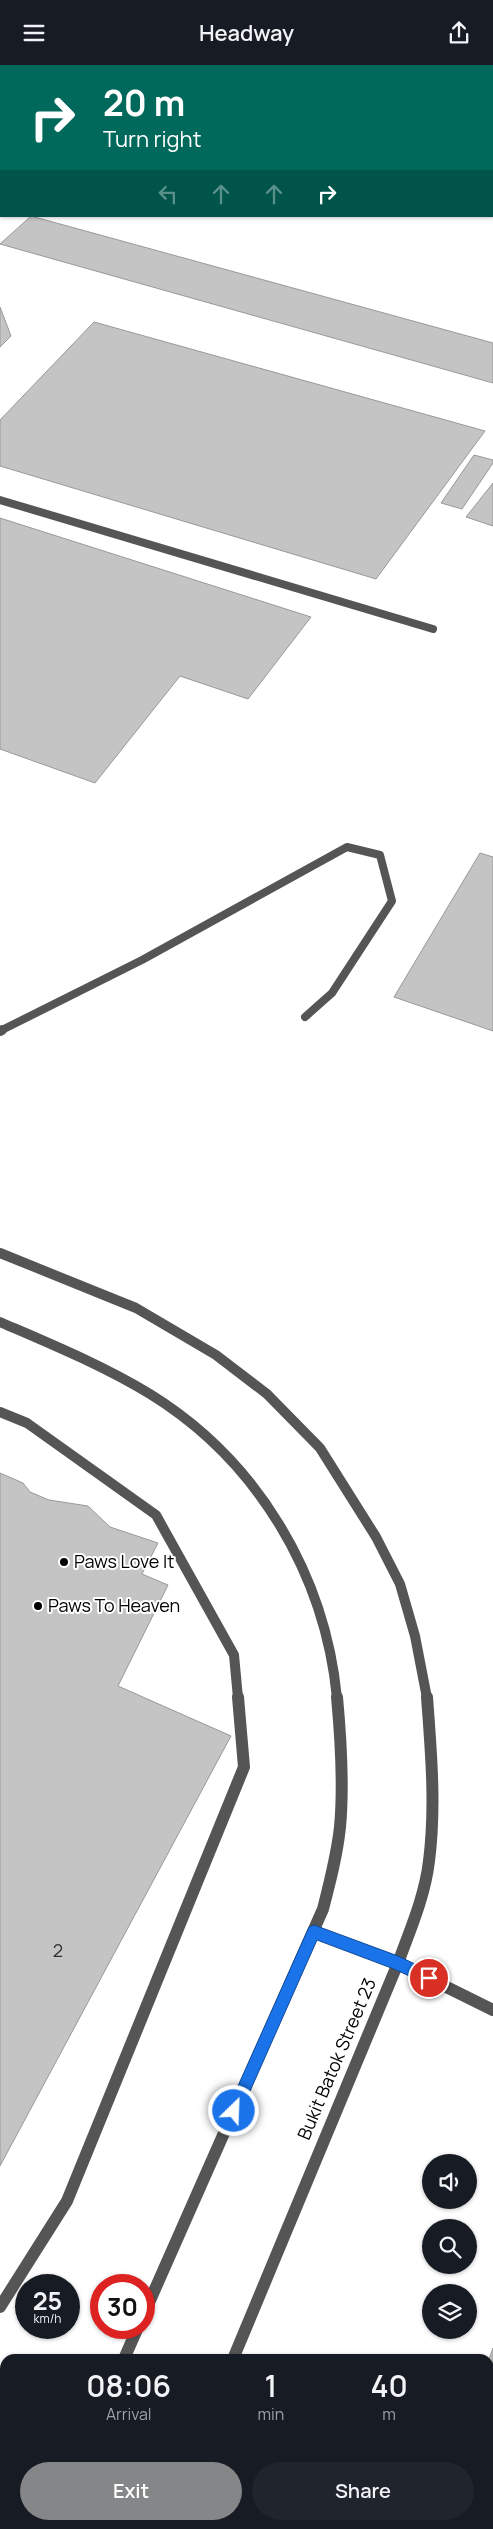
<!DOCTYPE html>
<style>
:root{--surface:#171b24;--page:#20242c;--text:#f1f3f6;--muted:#9ea1a6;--accent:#858687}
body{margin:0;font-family:Manrope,sans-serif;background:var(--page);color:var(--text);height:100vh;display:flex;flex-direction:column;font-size:19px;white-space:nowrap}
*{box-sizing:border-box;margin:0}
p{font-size:16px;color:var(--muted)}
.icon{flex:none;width:28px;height:28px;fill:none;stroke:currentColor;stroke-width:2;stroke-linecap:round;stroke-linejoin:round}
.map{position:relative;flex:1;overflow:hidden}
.drawer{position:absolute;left:0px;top:2289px;width:494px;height:176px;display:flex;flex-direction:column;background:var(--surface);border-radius:15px 15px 0 0;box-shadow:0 1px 4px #0004}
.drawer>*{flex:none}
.top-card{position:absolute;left:0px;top:0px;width:494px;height:152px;box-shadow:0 1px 4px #0004;background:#00695c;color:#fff;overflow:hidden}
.fabs{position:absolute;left:422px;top:2089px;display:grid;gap:10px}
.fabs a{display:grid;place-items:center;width:55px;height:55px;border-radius:50%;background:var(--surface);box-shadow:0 1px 4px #0004;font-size:25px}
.speed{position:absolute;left:15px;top:2209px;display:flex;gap:10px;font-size:25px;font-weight:700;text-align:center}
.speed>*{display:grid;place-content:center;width:65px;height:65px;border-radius:50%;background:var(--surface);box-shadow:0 1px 4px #0004;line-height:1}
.speed small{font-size:12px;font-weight:400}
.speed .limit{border:8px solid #d22;background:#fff;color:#111}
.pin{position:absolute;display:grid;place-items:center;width:42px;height:42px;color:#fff;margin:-21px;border:2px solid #fff;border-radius:50%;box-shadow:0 1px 5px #0007}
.me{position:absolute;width:55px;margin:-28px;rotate:24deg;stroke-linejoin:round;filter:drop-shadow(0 0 4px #0008)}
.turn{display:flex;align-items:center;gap:18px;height:105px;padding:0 20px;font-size:22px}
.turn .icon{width:65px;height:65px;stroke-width:2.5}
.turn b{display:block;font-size:35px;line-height:42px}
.lanes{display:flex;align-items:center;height:48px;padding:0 20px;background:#0003;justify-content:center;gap:25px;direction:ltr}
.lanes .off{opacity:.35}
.eta{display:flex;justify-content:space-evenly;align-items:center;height:85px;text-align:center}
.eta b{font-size:30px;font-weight:600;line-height:35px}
.button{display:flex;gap:10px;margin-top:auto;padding:10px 20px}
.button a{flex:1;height:58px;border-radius:30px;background:var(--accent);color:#fff;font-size:20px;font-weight:600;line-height:58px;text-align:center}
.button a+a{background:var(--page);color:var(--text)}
header{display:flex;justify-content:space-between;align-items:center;height:65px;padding:0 20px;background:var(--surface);font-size:22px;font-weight:600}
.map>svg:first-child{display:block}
.building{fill:#c4c4c4;stroke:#999}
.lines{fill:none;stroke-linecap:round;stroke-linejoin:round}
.motorway-casing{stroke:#dbdbdb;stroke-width:3}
.service-far3{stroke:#555;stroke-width:6}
.service-far2{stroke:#555;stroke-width:8}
.service-far1{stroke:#555;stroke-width:10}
.service{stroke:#555;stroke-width:12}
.minor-far1{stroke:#555;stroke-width:10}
.minor{stroke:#555;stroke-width:12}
.motorway{fill:#000;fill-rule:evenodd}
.route{fill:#1a73e8;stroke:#114b97}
.poi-dot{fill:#000;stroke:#fff;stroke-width:2}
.labels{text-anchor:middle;stroke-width:4;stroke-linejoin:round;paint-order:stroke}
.poi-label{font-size:18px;fill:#000;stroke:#fff;text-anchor:start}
.near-number-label{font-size:18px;fill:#313131}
.street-label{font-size:18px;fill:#000;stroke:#fff}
</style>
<header><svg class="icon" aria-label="menu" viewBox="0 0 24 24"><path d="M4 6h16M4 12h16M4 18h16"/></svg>Headway<svg class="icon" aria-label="share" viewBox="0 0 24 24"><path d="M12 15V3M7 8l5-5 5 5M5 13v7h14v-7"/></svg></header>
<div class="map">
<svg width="493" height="2464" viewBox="0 0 493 2464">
<rect width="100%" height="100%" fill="#fff"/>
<path class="building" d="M31,151L493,278V318L0,179Z
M0,242L11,271L0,282Z
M94,257L485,366L376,514L0,401V355Z
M474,390L493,395V398L462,444L441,438Z
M493,418V461L466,452Z
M0,453L311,552L248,634L180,611L95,718L0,684Z
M480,788L493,792V966L394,932Z
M0,1408L23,1418L30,1427L49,1435L88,1441L110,1462L158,1478L142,1509L168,1520L118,1621L231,1671L0,2101Z
M493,2283V2360L489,2357V2294Z"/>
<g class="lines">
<g class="motorway-casing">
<path id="motorway" d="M85,0H99V1H85Z
M0,19H1V25H0Z
M492,98H493V104H492Z
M492,143H493V150H492Z"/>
</g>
<path class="service-far3" d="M392,0L397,1"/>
<path class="service-far2" d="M0,435L433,564
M0,966L142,895L347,782L380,790L392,836L332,928L305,952"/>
<path class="service-far1" d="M0,966L2,965
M0,1347L27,1358L156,1450L234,1590L238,1633"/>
<path class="service" d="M314,1867L398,1898L493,1945
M0,2242L67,2136L244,1702L238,1632"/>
<path class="minor-far1" d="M0,1188L136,1243L216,1290L267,1329L320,1383L376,1472L400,1519L415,1571L427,1633
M0,1257C51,1279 102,1300 150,1329C257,1395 325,1509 337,1633"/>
<path class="minor" d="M144,2249L323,1844C330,1817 337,1790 340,1762C344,1719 341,1675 337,1632
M124,2294L138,2262
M233,2294L398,1898C410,1865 425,1831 429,1796C436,1742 431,1686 427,1632
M47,2464L49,2460
M161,2464L163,2460"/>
<use href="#motorway" class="motorway"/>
</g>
<path class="route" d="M314,1860L398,1891L434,1908L436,1913L434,1918L429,1920L394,1904L317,1875L239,2051L234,2053L229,2051L227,2046L229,2041L309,1862Z"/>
<g class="poi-dot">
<circle cx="64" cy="1497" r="5"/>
<circle cx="38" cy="1541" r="5"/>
</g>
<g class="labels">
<g class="poi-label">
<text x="74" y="1503">Paws Love It</text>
<text x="48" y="1547">Paws To Heaven</text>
</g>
<g class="near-number-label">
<text x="58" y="1892">2</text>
</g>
<g class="street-label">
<text transform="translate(337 1994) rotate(-67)" y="6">Bukit Batok Street 23</text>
</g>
</g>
</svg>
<div class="fabs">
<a><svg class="icon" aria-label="sound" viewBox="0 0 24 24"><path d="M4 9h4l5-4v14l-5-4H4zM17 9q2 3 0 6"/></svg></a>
<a><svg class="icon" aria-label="search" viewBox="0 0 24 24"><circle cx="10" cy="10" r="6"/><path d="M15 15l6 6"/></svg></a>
<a><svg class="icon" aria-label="layers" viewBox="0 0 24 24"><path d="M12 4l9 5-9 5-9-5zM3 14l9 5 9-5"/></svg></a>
</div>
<div class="speed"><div>25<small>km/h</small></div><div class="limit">30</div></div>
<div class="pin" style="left:429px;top:1913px;background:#d93025"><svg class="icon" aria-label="arrive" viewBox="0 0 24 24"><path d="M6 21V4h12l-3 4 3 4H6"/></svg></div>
<svg class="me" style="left:234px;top:2046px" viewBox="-20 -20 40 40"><circle r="17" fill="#1a73e8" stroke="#fff" stroke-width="3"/><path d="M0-11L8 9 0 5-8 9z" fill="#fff"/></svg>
<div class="top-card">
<div class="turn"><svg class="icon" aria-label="right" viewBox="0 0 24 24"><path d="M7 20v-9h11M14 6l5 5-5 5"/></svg><div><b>20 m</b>Turn right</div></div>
<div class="lanes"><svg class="icon off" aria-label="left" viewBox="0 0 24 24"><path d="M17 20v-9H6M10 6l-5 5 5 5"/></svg><svg class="icon off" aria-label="ahead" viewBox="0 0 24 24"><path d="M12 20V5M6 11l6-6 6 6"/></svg><svg class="icon off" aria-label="ahead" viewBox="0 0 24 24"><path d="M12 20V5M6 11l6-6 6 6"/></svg><svg class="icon" aria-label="right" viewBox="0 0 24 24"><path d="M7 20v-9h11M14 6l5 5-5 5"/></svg></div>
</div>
<section class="drawer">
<div class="eta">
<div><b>08:06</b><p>Arrival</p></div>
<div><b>1</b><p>min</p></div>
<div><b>40</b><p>m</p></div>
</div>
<div class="button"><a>Exit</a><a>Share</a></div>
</section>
</div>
